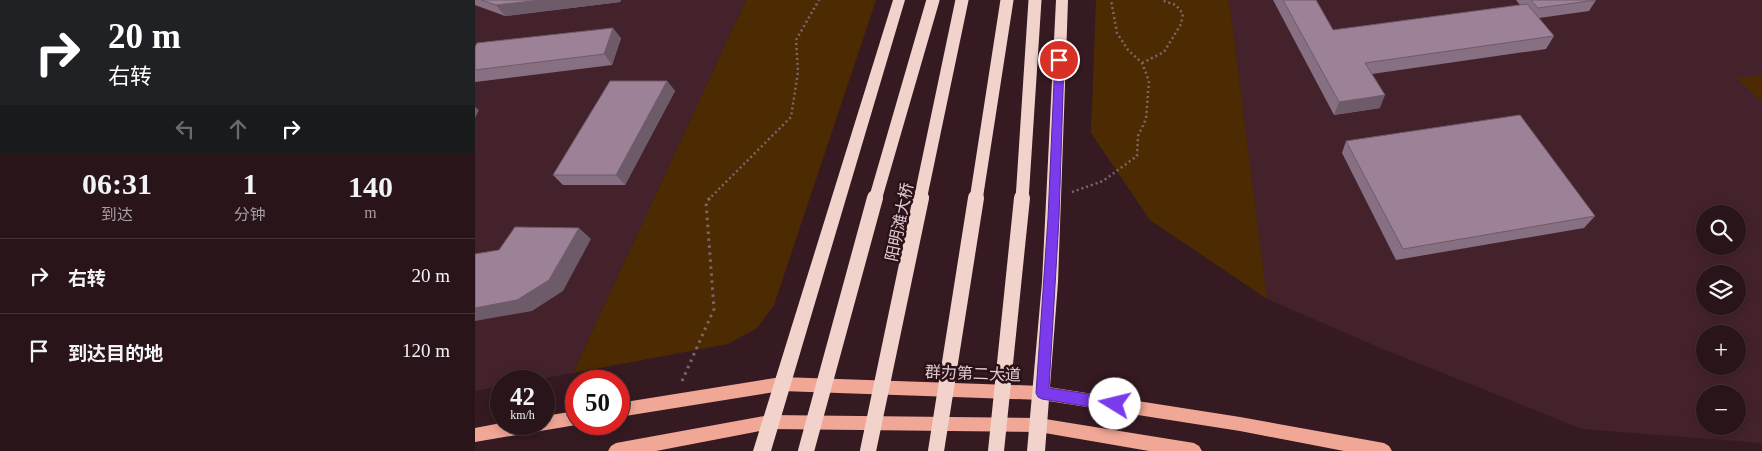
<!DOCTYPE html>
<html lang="zh">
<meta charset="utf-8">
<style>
:root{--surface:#281419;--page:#301d22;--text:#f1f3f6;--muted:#a59ea2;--line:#443338}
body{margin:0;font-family:"Times New Roman","Noto Sans SC",serif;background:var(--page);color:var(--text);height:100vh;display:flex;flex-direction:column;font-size:19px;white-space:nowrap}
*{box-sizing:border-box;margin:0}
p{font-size:16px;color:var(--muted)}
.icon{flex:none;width:28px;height:28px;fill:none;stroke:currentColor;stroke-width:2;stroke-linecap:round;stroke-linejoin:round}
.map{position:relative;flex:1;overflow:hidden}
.details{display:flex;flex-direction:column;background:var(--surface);width:475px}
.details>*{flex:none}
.top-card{background:#202124;color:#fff;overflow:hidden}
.fabs{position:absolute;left:1221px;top:205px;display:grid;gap:10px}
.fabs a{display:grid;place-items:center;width:50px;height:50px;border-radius:50%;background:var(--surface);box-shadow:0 2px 12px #0003,0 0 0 1px var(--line);font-size:25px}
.speed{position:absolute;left:15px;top:370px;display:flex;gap:10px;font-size:25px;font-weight:700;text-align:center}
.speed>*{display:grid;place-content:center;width:65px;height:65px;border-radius:50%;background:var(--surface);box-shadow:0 2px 12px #0003,0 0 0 1px var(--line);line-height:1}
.speed small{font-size:12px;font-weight:400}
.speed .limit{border:8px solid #d22;background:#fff;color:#111}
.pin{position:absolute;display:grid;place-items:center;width:42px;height:42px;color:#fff;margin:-21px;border:2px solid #fff;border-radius:50%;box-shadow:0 1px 5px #0007}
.me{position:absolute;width:55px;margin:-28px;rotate:279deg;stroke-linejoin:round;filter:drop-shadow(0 0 4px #0008)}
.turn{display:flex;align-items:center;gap:18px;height:105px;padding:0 25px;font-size:22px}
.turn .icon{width:65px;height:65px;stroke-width:2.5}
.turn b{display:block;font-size:35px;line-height:42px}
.lanes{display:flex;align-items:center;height:48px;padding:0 25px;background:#0003;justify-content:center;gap:25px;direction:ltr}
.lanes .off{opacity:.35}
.eta{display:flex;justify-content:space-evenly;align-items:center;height:85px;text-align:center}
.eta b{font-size:30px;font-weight:800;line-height:35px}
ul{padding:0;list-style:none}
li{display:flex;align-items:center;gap:15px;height:75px;padding:0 25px;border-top:1px solid var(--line)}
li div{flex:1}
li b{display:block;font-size:19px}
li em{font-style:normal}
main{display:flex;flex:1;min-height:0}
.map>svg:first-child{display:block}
.built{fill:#44222b;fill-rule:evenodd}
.green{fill:#4d2b02}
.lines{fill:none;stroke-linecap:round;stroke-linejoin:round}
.path-far1{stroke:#7d656b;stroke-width:2.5;stroke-dasharray:2 3;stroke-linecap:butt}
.path{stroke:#7d656b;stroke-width:3;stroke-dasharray:2.5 4.5;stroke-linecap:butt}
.major{fill:#f1a796;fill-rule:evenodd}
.highway{fill:#f2d3cc;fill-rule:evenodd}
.highway-bridge-far1{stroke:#f2d3cc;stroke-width:13}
.highway-bridge{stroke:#f2d3cc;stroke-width:16}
.wall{fill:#877082}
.shaded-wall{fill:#6e5b6a}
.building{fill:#9d8297;stroke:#6e5b6a}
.route{fill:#7c3aed;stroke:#51269a}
.labels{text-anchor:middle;stroke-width:5;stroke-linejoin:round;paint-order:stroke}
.street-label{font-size:16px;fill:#e0cdd1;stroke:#2b1118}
</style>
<main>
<section class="details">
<div class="top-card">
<div class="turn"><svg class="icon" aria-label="right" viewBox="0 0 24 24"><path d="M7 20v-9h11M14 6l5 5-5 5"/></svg><div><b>20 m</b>右转</div></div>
<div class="lanes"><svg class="icon off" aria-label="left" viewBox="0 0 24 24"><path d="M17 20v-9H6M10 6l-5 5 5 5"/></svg><svg class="icon off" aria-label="ahead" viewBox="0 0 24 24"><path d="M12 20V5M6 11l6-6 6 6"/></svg><svg class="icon" aria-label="right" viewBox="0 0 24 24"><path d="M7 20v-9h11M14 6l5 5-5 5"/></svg></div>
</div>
<div class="eta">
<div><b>06:31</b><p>到达</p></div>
<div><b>1</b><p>分钟</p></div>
<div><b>140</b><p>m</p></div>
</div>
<ul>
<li><svg class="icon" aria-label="right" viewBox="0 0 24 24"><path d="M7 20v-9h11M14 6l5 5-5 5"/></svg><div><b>右转</b></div><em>20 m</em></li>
<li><svg class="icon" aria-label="arrive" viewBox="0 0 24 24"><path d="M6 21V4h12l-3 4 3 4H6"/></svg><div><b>到达目的地</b></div><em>120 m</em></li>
</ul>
</section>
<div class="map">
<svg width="1287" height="451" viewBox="0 0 1287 451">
<rect width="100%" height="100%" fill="#351a21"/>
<path class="built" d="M0,0H271L98,373L54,381H26V386L0,391Z
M754,0H1287V443L1107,429L908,349L792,299ZM1230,214H1262V246H1230ZM1230,274H1262V306H1230ZM1230,334H1262V366H1230ZM1230,394H1262V426H1230Z"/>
<path class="green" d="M271,0H401L299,305L282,328L253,344L98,373Z
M621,0H754L792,299L675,220L616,133Z
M1287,75V102L1262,78Z"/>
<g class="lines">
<path class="path-far1" d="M667,63L689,52L706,24L708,14L701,5L686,0
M597,192L628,181L662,156L663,136L671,119L674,81L667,63L653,50L642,33L636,0
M233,200L316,117L323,72L321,40L344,0"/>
<path class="path" d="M207,381L239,309L231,202L235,198"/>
<path class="major" d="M306,377L567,386L765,417L909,443L914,446L917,451H869L765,431L567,400L306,391L144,417V403Z
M101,411V424H105L101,425L0,442V428L26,423L69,424V416Z
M295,415L564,418L719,443L724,446L727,451H674L564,432L295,429L181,451H133L136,446L141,443Z"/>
<path class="highway" d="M418,0H430L296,451H278Z
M581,0H593L583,282L570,451H552L567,282Z"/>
<path class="highway-bridge-far1" d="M400,200L458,0
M445,200L487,0
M501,200L532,0
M547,200L560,0"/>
<path class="highway-bridge" d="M331,451L400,198
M393,451L446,198
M461,451L501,198
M521,451L547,198"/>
</g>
<path class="wall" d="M0,0H146L145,2L30,16L0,5Z
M798,0H841L858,30L1045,5L1041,0H1121L1114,11L1064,18L1079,36L1071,49L897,74L905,108L859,115Z
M146,38L137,65L0,82V47Z
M192,81L200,91L150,185H88L78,175Z
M871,141L1120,216L1109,228L921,260L867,153Z"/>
<path class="shaded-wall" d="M66,0H146L145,2L30,16L21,5Z
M138,28L146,38L137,65L129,54Z
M192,81L200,91L150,185L141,175Z
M910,95L905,108L859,115L864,102Z
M0,107L4,110L0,118Z
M104,228L116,239L88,291L57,311L0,321V308Z"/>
<path class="building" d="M6,0H66L21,5Z
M808,0H841L858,30L1052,4L1079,36L890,63L910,95L864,102Z
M1056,0H1121L1063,8Z
M138,28L129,54L0,70V47L2,43Z
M135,81H192L141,175H78Z
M1045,115L1120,216L928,249L871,141Z
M40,227L104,228L74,280L42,300L0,308V254L24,250Z"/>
<path class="route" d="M584,56L589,60L584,218L574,388L640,398L645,400L647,404L645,409L640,411L567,399L563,397L561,393L573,218L580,60Z"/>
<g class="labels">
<g class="street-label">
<text transform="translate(424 222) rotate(-78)" y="6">阳明滩大桥</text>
<text transform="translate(498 373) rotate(2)" y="6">群力第二大道</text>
</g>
</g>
</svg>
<div class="fabs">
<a><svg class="icon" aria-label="search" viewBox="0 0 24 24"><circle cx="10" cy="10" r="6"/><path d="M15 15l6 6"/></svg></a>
<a><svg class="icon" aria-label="layers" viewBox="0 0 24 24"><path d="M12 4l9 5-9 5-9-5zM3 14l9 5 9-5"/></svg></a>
<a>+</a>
<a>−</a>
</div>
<div class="speed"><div>42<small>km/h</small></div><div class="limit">50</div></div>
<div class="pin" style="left:584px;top:60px;background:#d93025"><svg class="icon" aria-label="arrive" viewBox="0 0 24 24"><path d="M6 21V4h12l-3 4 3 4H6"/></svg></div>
<svg class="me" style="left:640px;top:404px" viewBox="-20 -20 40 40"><circle r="19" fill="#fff"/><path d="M0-13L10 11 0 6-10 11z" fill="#7c3aed"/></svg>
</div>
</main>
